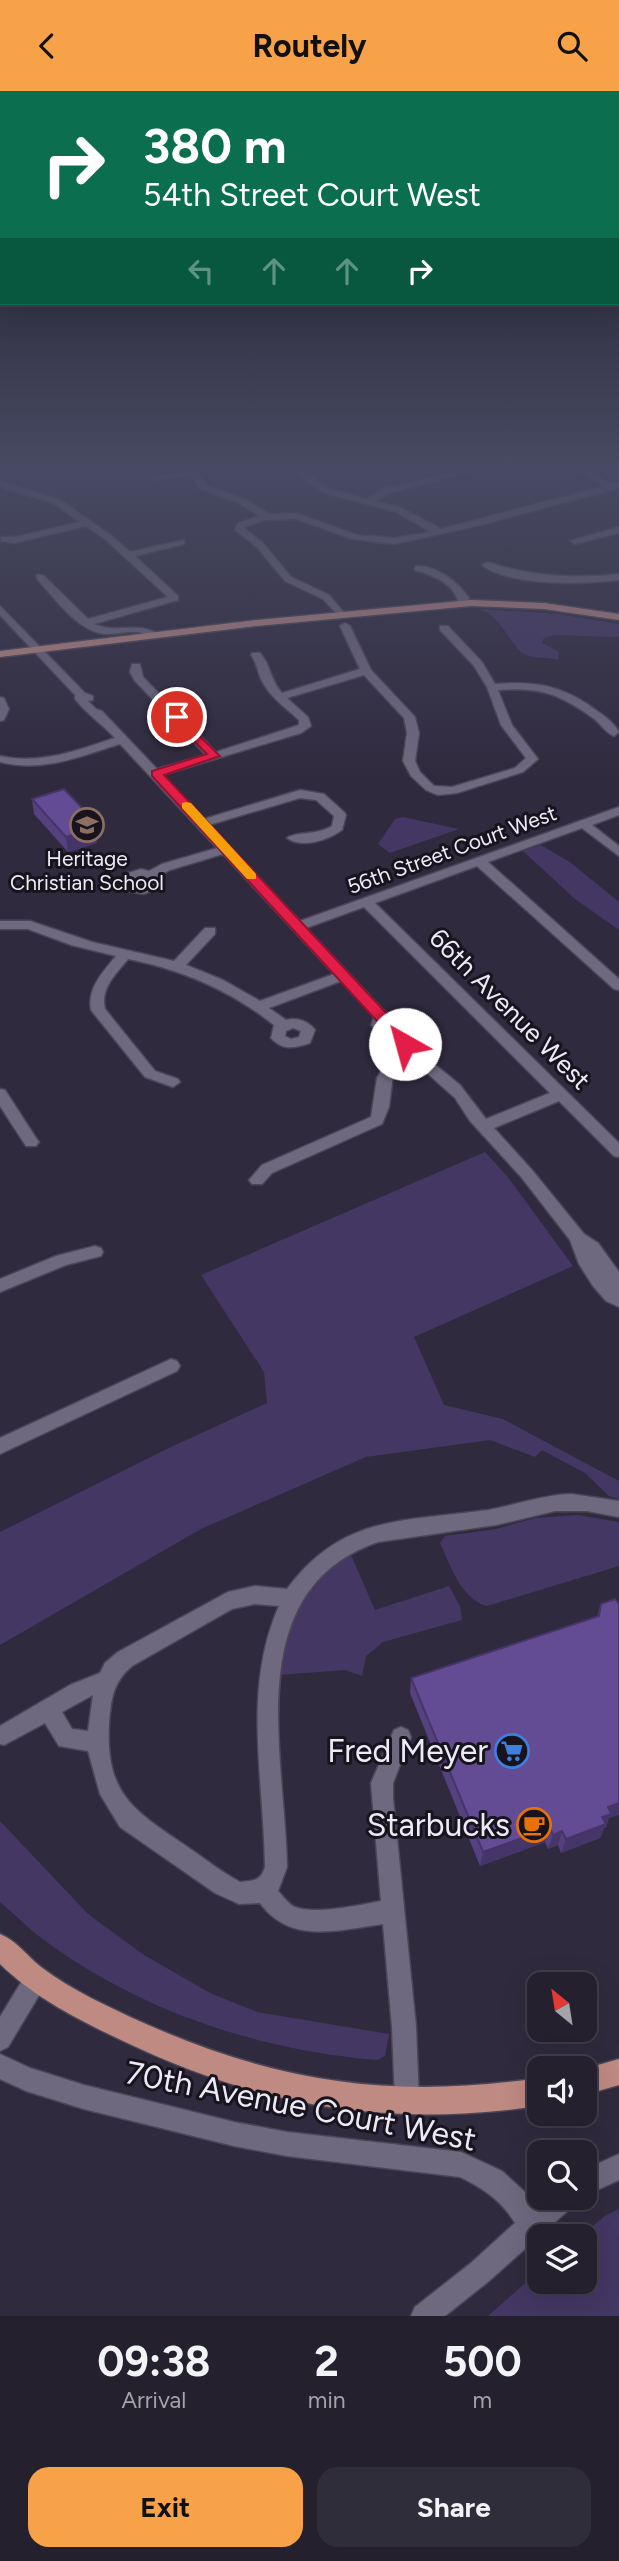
<!DOCTYPE html>
<style>
:root{--surface:#24202e;--page:#302d3a;--text:#f1f3f6;--muted:#a3a3aa;--line:#413e4a;--accent:#f7a149}
body{margin:0;font-family:Figtree,sans-serif;background:var(--page);color:var(--text);height:100vh;display:flex;flex-direction:column;font-size:26px;white-space:nowrap}
*{box-sizing:border-box;margin:0}
p{font-size:23px;color:var(--muted)}
.icon{flex:none;width:38px;height:38px;fill:none;stroke:currentColor;stroke-width:2;stroke-linecap:round;stroke-linejoin:round}
.map{position:relative;height:2225px;overflow:hidden}
.side{display:flex;flex-direction:column;background:var(--surface);flex:1}
.side>*{flex:none}
.hud{position:absolute;left:0px;top:0px;width:620px;height:214px;box-shadow:0 7px 28px #0002,0 0 0 2px var(--line);background:#0b6e4f;color:#fff;overflow:hidden}
.needle{width:46px;rotate:330deg}
.fabs{position:absolute;left:527px;top:1881px;display:grid;gap:14px}
.fabs a{display:grid;place-items:center;width:70px;height:70px;border-radius:14px;background:var(--surface);box-shadow:0 7px 28px #0002,0 0 0 2px var(--line);font-size:35px}
.pin{position:absolute;display:grid;place-items:center;width:60px;height:60px;color:#fff;margin:-30px;border:4px solid #fff;border-radius:50%;box-shadow:0 2px 7px #0007}
.me{position:absolute;width:77px;margin:-38px;rotate:322deg;stroke-linejoin:round;filter:drop-shadow(0 0 5px #0008)}
.turn{display:flex;align-items:center;gap:24px;height:147px;padding:0 28px;font-size:32px}
.turn .icon{width:91px;height:91px;stroke-width:2.5}
.turn b{display:block;font-size:49px;line-height:60px}
.lanes{display:flex;align-items:center;height:66px;padding:0 28px;background:#0003;justify-content:center;gap:35px;direction:ltr}
.lanes .off{opacity:.35}
.eta{display:flex;justify-content:space-evenly;align-items:center;height:119px;text-align:center}
.eta b{font-size:42px;font-weight:700;line-height:49px}
.action{display:flex;gap:14px;margin-top:auto;padding:14px 28px}
.action a{flex:1;height:80px;border-radius:21px;background:var(--accent);color:#111;font-size:28px;font-weight:700;line-height:80px;text-align:center}
.action a+a{background:var(--page);color:var(--text)}
header{display:flex;justify-content:space-between;align-items:center;height:91px;padding:0 28px;background:var(--accent);color:#111;font-size:32px;font-weight:700}
.map>svg:first-child{display:block}
.green{fill:#443763}
.lines{fill:none;stroke-linecap:round;stroke-linejoin:round}
.minor-casing{stroke:#4b4657;stroke-width:3}
.major-casing{stroke:#4b4657;stroke-width:3}
.minor{fill:#6f6980;fill-rule:evenodd}
.major{fill:#be8a82;fill-rule:evenodd}
.wall{fill:#55417f}
.shaded-wall{fill:#453568}
.building{fill:#634c94;stroke:#453568;stroke-width:2}
.route{fill:#e11d48;stroke:#92132f;stroke-width:2}
.slow{fill:#f59e0b}
.labels{text-anchor:middle;stroke-width:6;stroke-linejoin:round;paint-order:stroke}
.far-street-label{font-size:21px;fill:#edeaf7;stroke:#17141e}
.far-poi-label{font-size:21px;fill:#edeaf7;stroke:#17141e}
.street-label{font-size:26px;fill:#edeaf7;stroke:#17141e}
.near-poi-label{font-size:32px;fill:#edeaf7;stroke:#17141e;text-anchor:end}
.near-street-label{font-size:32px;fill:#edeaf7;stroke:#17141e}
</style>
<header><svg class="icon" aria-label="back" viewBox="0 0 24 24"><path d="M15 5l-7 7 7 7"/></svg>Routely<svg class="icon" aria-label="search" viewBox="0 0 24 24"><circle cx="10" cy="10" r="6"/><path d="M15 15l6 6"/></svg></header>
<div class="map">
<svg width="619" height="2225" viewBox="0 0 619 2225">
<rect width="100%" height="100%" fill="#302a3e"/>
<path class="green" d="M479,518L557,523L619,533V546L553,544L544,547L542,552L559,561L558,569C547,565 530,569 521,561C508,548 498,523 479,518Z
M403,726L459,738L390,762L378,753L395,728Z
M541,754L571,772L619,811V839L575,808L523,760Z
M485,1061L507,1085L573,1175L414,1246L444,1314L503,1328L619,1390V1408L609,1405L585,1382L542,1359L535,1366L490,1349L366,1366L201,1438L0,1554V1441L173,1355L267,1312L264,1281L201,1184Z
M577,1424L619,1431V1475L487,1515C460,1507 451,1475 440,1452L445,1445L496,1438L535,1427Z
M351,1464L375,1519L449,1495L460,1515L462,1529L383,1551L366,1565L362,1585L346,1579L277,1584C292,1527 296,1497 351,1464Z
M0,1730L88,1823L144,1864L210,1902L257,1921L389,1943L385,1965L378,1969C255,1959 134,1918 36,1843C24,1833 12,1821 0,1811Z
M619,2118V2225H488L539,2180V2191H584V2146L580,2145L605,2125Z"/>
<g class="lines">
<g class="minor-casing">
<path id="minor" d="M187,374H195L207,395L245,408L269,423L296,422L357,444L394,447L431,441L396,421L324,402L285,374H294L330,398L367,408L383,398L483,374H497L389,402L375,410L402,417L441,438L604,395L568,374H578L612,393L619,391V397L477,435L394,453L352,448L296,428L264,429L245,436V438L262,451L291,486L329,504L346,524L341,527L323,508L285,490L256,455L235,439L238,432L259,425L239,412L201,398L191,385L155,389L151,386L189,380Z
M0,390L59,408L112,445L130,461L184,449V453L135,465L178,505V509L94,533C115,543 137,530 158,543V547C149,548 145,542 137,541C126,540 115,544 104,543C76,539 55,507 37,488V484H43L88,528L168,506L106,449L86,435L15,452L1,450V446H15L80,431L53,412L0,396Z
M619,436V442L575,453L570,450Z
M487,471C530,485 574,488 619,483V489C583,493 512,496 482,474Z
M415,475C436,474 457,490 469,507L467,515H459C456,493 435,485 415,479Z
M0,515L85,602L93,605V609L88,610L96,618L102,620L157,678L206,664L135,590L130,581L132,573H140L143,586L216,661L299,634V629C286,617 270,606 262,590C257,581 258,573 251,564L252,562H260C271,574 270,589 282,602L360,578L340,535L345,532L350,535L371,579L415,626L419,642L415,670L420,681L434,695L452,696L515,677L526,667L501,634L487,596L474,575L440,539V535H448L482,571L495,593C532,590 560,594 590,615C601,623 612,629 619,641L614,645C606,642 601,633 593,627C559,603 541,596 498,599L512,634L538,668L523,681L457,702L438,704L426,699L411,685L403,670L407,642L404,627L364,584L287,607L308,626L311,635L301,642L162,684L204,728L300,699L324,703L344,721L346,724L342,739C328,749 302,758 287,747C297,740 316,745 332,735L334,725L316,709L300,707L209,734L300,830L619,716V724L592,734L619,755V765L582,737L488,771L619,888V899L614,898L477,775L375,812L619,1052V1066L614,1065L559,1010L494,1037L532,1079L584,1143L598,1152L619,1181V1216L606,1210L593,1195L579,1173L570,1149L522,1087L470,1030L455,1007L418,974L393,984L389,1016L382,1033L272,1082L262,1093H252L249,1089L262,1074L371,1026L377,987L382,978L409,967L400,957L389,955L371,934L374,926L341,890L269,917L286,929C297,926 308,930 315,939L310,952C294,957 283,960 271,947L274,934C230,899 183,879 128,868C116,883 100,897 105,918L155,980L178,988L180,991L173,996L145,986L91,919C87,897 103,881 116,865L71,854L28,838H0V830H30L92,851L174,870L205,837H215V843L186,874L223,889L260,910L334,883L223,763L170,779L159,785V796L144,803L126,800L121,792L125,783L141,778L149,780L162,773L217,757L120,653C81,665 42,682 0,671V665C41,674 77,659 115,647C102,633 87,623 75,608V604L0,524ZM142,786L147,787L148,792L142,795L134,794L135,788ZM364,816L550,1002L486,1028L460,994L417,959L398,931L386,922L306,837ZM293,937L301,940L299,946L291,948L285,945L286,940Z
M0,606L4,607L9,618L4,629L0,630Z
M0,998L5,999L36,1047L39,1051L36,1055H26L0,1015Z
M95,1155L101,1157L103,1161L101,1165L66,1174L0,1201V1188L56,1165Z
M171,1268L177,1270L180,1275L177,1280L0,1363V1347Z
M571,1403L619,1410V1426L587,1420H555L496,1434L378,1451C239,1499 285,1664 287,1776L278,1800C283,1805 288,1813 295,1816C315,1824 359,1814 381,1810L371,1692L394,1639L401,1636L408,1639L411,1646L393,1692V1707L416,1936L419,2010L416,2019L407,2022L398,2019L395,2010L392,1936L383,1833C338,1839 291,1854 260,1812L239,1813L215,1802L120,1736L100,1703L88,1660L59,1655L45,1632L4,1654L0,1653V1635L70,1594L100,1582L105,1572L118,1561L228,1501L255,1495L287,1498C343,1423 404,1431 488,1419C516,1414 542,1404 571,1403ZM255,1513L279,1515C242,1598 264,1688 265,1776C261,1790 253,1790 240,1791C221,1781 204,1767 186,1755C133,1719 105,1703 109,1632C111,1608 113,1591 132,1575L232,1518ZM93,1604L88,1640L72,1638L62,1621Z
M36,1876L44,1880L48,1888L44,1896L8,1956L0,1960V1926L28,1880Z
M0,1963L30,1977L84,1994L234,2031L287,2041L461,2061L502,2080L526,2102L534,2115L544,2107H576L572,2116L489,2190L445,2225H411L415,2216L471,2172L515,2132C502,2110 483,2097 460,2086L287,2065L234,2055L84,2018L26,2000L0,1988Z
M619,2063V2089L584,2105V2079Z"/>
</g>
<g class="major-casing">
<path id="major" d="M471,509L544,512L619,523V529L544,518L471,515L257,535L0,566V560L257,529Z
M0,1843C17,1850 27,1865 41,1876C57,1888 74,1898 91,1907C244,1984 369,2012 539,1987V2015C385,2037 261,2016 121,1949C77,1928 35,1907 0,1873Z
M619,1968V1994L584,2004V1978Z"/>
</g>
<use href="#minor" class="minor"/>
<use href="#major" class="major"/>
</g>
<path class="wall" d="M32,708L86,727L97,752L68,761L34,723Z
M601,1513L609,1727L606,1736L604,1737L600,1747L561,1762L558,1754L548,1758L545,1751L480,1775L410,1602L411,1587L597,1526Z"/>
<path class="shaded-wall" d="M95,737L97,752L68,761L66,746Z
M619,1712V1724L609,1727L600,1747L561,1762L566,1748L602,1726L608,1716Z
M550,1737L545,1751L480,1775L483,1761Z
M562,1740L558,1754L548,1758L553,1744Z"/>
<path class="building" d="M64,698L85,720L81,722L95,737L66,746L32,708Z
M615,1508L619,1513V1712L608,1716L611,1723L602,1726L606,1733L566,1748L562,1740L553,1744L550,1737L483,1761L411,1587L599,1525L601,1513Z"/>
<linearGradient id="sky" x2="0" y2="1"><stop stop-color="#1a1722"/><stop offset="0.55" stop-color="#484a63"/><stop offset="1" stop-color="#484a63" stop-opacity="0"/></linearGradient>
<rect width="619" height="685" fill="url(#sky)"/>
<path class="route" d="M177,623L220,665L164,684L386,922C398,927 410,940 412,953L410,957H400C394,945 389,934 376,929L152,685V680L207,663L173,629L171,626Z"/>
<path class="slow" d="M186,711L191,712L256,783V788H247L182,717V712Z"/>
<defs>
<g id="school-ring" transform="scale(1.75)"><circle r="9.5" fill="#17141e" stroke="#8d6e63" stroke-width="1.5"/><path d="M0-5L7-2L0 1L-7-2ZM-4 1L0 2.5L4 1V4Q0 6-4 4Z" fill="#8d6e63"/></g>
<g id="supermarket-ring" transform="scale(1.75)"><circle r="9.5" fill="#17141e" stroke="#3f7fe0" stroke-width="1.5"/><path d="M-6-5.5h2.5l.6 2H6L4.5 2H-2.5L-4.4-4H-6ZM-1.5 3.2a1.3 1.3 0 1 0 .1 0ZM3 3.2a1.3 1.3 0 1 0 .1 0Z" fill="#3f7fe0"/></g>
<g id="cafe-ring" transform="scale(1.75)"><circle r="9.5" fill="#17141e" stroke="#e8710a" stroke-width="1.5"/><path d="M-5.5-4.5H6V0H3Q3 3.5 0 3.5H-2.5Q-5.5 3.5-5.5 0ZM3-3.2v2h1.7v-2ZM-6 4.5H4V6H-6Z" fill="#e8710a"/></g>
</defs>
<g fill-rule="evenodd">
<use href="#school-ring" x="87" y="734"/>
<use href="#supermarket-ring" x="512" y="1660"/>
<use href="#cafe-ring" x="534" y="1734"/>
</g>
<g class="labels">
<g class="far-street-label">
<text transform="translate(452 759) rotate(-20)" y="7">56th Street Court West</text>
</g>
<g class="far-poi-label">
<text x="87" y="775">Heritage<tspan x="87" dy="24">Christian School</tspan></text>
</g>
<g class="street-label">
<text transform="translate(510 918) rotate(45)" y="9">66th Avenue West</text>
</g>
<g class="near-poi-label">
<text x="488" y="1671">Fred Meyer</text>
<text x="510" y="1745">Starbucks</text>
</g>
<g class="near-street-label">
<text transform="translate(301 2015) rotate(11)" y="11">70th Avenue Court West</text>
</g>
</g>
</svg>
<div class="fabs">
<a><svg class="needle" viewBox="-14 -14 28 28"><path d="M0-13l5 13h-10z" fill="#e53935"/><path d="M0 13l5-13h-10z" fill="#a3a3aa"/></svg></a>
<a><svg class="icon" aria-label="sound" viewBox="0 0 24 24"><path d="M4 9h4l5-4v14l-5-4H4zM17 9q2 3 0 6"/></svg></a>
<a><svg class="icon" aria-label="search" viewBox="0 0 24 24"><circle cx="10" cy="10" r="6"/><path d="M15 15l6 6"/></svg></a>
<a><svg class="icon" aria-label="layers" viewBox="0 0 24 24"><path d="M12 4l9 5-9 5-9-5zM3 14l9 5 9-5"/></svg></a>
</div>
<div class="pin" style="left:177px;top:626px;background:#d93025"><svg class="icon" aria-label="arrive" viewBox="0 0 24 24"><path d="M6 21V4h12l-3 4 3 4H6"/></svg></div>
<svg class="me" style="left:405px;top:953px" viewBox="-20 -20 40 40"><circle r="19" fill="#fff"/><path d="M0-13L10 11 0 6-10 11z" fill="#e11d48"/></svg>
<div class="hud">
<div class="turn"><svg class="icon" aria-label="right" viewBox="0 0 24 24"><path d="M7 20v-9h11M14 6l5 5-5 5"/></svg><div><b>380 m</b>54th Street Court West</div></div>
<div class="lanes"><svg class="icon off" aria-label="left" viewBox="0 0 24 24"><path d="M17 20v-9H6M10 6l-5 5 5 5"/></svg><svg class="icon off" aria-label="ahead" viewBox="0 0 24 24"><path d="M12 20V5M6 11l6-6 6 6"/></svg><svg class="icon off" aria-label="ahead" viewBox="0 0 24 24"><path d="M12 20V5M6 11l6-6 6 6"/></svg><svg class="icon" aria-label="right" viewBox="0 0 24 24"><path d="M7 20v-9h11M14 6l5 5-5 5"/></svg></div>
</div>
</div>
<section class="side">
<div class="eta">
<div><b>09:38</b><p>Arrival</p></div>
<div><b>2</b><p>min</p></div>
<div><b>500</b><p>m</p></div>
</div>
<div class="action"><a>Exit</a><a>Share</a></div>
</section>
